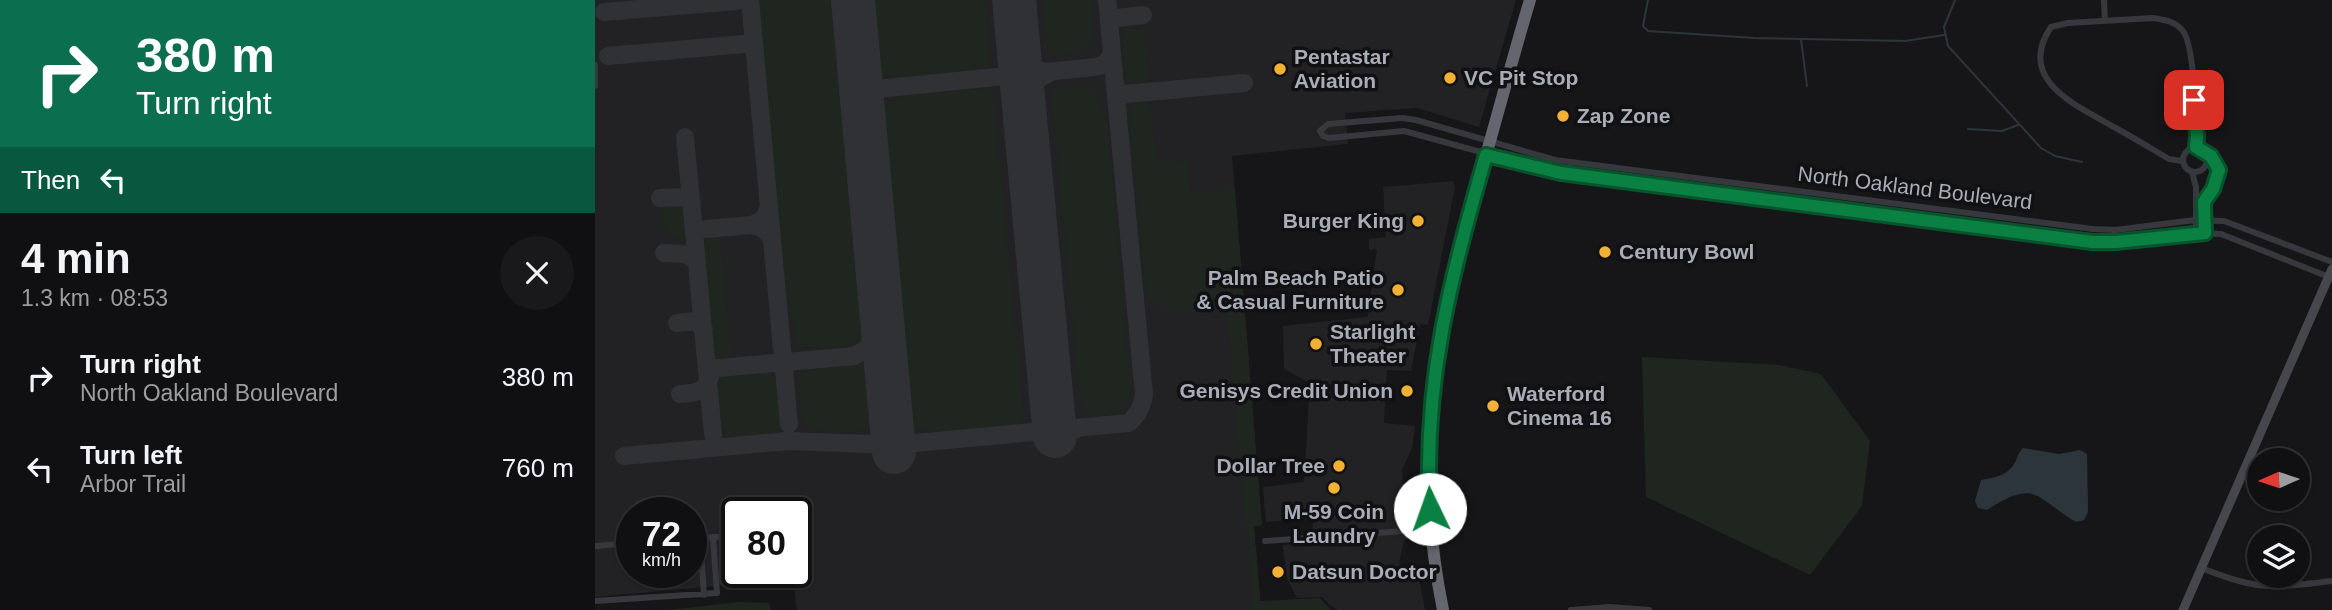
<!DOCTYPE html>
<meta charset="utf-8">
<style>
:root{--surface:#101012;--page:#19191b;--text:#f1f3f6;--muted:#9c9d9f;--line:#303032}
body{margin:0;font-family:Helvetica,sans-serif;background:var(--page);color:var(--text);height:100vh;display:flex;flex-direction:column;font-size:26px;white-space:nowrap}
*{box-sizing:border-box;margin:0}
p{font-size:23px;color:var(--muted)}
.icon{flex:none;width:38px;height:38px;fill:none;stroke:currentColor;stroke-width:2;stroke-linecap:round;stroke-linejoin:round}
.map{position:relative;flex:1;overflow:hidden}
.details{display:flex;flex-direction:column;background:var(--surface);width:595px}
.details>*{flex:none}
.guide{background:#0b6e4f;color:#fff;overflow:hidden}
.needle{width:46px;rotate:267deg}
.tools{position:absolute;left:1652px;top:448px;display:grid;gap:14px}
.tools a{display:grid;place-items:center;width:63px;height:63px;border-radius:50%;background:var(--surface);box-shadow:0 2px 5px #0004,0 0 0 2px var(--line);font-size:35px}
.speed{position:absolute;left:21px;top:497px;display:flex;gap:14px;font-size:35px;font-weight:700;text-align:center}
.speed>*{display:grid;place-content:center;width:91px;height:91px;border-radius:50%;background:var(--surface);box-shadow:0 2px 5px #0004,0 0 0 2px var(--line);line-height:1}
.speed small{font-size:18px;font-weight:400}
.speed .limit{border:4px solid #111;border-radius:10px;background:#fff;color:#111}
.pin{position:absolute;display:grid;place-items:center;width:60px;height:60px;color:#fff;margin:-30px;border-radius:14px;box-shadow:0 4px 10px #0006}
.me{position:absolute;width:77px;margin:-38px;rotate:357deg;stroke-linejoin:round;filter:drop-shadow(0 0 5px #0008)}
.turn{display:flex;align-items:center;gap:24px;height:147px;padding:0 21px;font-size:32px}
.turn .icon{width:91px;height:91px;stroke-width:2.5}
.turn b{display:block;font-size:49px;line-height:60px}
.then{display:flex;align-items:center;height:66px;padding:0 21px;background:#0003;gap:14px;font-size:26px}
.round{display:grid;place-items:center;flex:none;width:74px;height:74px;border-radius:37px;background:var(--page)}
.headline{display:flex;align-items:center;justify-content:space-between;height:119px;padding:0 21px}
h1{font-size:42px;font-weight:700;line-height:52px}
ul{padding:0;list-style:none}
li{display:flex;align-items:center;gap:21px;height:91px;padding:0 21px}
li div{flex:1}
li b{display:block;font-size:26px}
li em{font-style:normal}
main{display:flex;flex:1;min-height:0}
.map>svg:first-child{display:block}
.built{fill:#222225;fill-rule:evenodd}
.green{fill:#1e261f}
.water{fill:#2c353c}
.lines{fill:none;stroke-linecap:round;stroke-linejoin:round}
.stream{stroke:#2c353c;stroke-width:2}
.taxiway{stroke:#303135;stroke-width:18}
.runway{stroke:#303135;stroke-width:44}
.street{stroke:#37383d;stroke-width:6}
.secondary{stroke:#45474d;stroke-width:9}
.highway{stroke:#63666e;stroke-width:12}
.route-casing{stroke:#07532c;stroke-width:18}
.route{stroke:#0b8043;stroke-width:12}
.poi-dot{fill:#f2b134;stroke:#111113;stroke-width:2.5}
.labels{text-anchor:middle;stroke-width:7;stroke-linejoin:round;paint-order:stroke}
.poi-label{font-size:21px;font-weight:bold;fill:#a8adb8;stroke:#111113;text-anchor:start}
.street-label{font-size:21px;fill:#a8adb8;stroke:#111113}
</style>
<main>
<section class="details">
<div class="guide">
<div class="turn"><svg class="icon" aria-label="right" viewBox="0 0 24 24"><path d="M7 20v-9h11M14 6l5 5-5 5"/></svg><div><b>380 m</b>Turn right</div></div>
<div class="then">Then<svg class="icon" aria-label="left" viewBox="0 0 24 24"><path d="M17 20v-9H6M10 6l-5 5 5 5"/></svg></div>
</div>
<div class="headline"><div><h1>4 min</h1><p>1.3 km · 08:53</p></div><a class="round"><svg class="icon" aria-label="close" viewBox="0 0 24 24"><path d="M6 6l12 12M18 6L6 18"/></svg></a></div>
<ul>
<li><svg class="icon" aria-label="right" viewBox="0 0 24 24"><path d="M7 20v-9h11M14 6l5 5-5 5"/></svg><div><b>Turn right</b><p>North Oakland Boulevard</p></div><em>380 m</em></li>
<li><svg class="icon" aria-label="left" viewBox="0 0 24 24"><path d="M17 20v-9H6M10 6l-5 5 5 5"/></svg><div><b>Turn left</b><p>Arbor Trail</p></div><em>760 m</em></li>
</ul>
</section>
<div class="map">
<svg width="1737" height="610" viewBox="0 0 1737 610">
<rect width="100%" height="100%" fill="#161618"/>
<path class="built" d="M0,0H921L884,127L822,108L750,113L753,144L637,156L667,525L659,527L666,610H202L198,579L0,597ZM37,513H96V572H37ZM142,513H201V572H142Z
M858,181L860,187L833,325L825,324L816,371L792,370L789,423L820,426L817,448L807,470L813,538L809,541L804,563L815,570L824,579L830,610H744L736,606L727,597L702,598L692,579L688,545L708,543L718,528L717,518L671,522L668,487L709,482L715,383L689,369L688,326L773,317L782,249L774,250V239L791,237L788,187Z"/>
<path class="green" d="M163,0H242L273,318C272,351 232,351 208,345L203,343L189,288Z
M273,0H390L396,66C376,71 299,84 283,70C280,67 280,64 278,60Z
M448,0H500L496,45L473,55L453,52Z
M543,28L549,32L554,80L541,84L533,80C528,65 523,43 532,29Z
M474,85L499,89L513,126L536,393L532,406C519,418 500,416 486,406L456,91Z
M386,89L398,91L429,414L424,424L418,425L338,433L317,427L312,417L282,118C284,112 286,107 291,104C311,89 361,90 386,89Z
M548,101L556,104L562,163L592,161L596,192L640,188L667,525L659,526L660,540L652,537L632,315L623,307C596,305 564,321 550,290L534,114L539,104Z
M85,205L90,212L92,237L87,242L68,227L66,211L69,207Z
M116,235L126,241L136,351L134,358L129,360L121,356L117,348L108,246L110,239Z
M1047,357L1184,365L1226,374L1275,441L1267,506L1215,575L1051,497Z
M268,363L276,369C284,403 290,436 243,432C234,431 220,432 212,426C205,419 205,410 205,401C204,394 202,386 204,380C210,362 252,363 268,363Z
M164,371C171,373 176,374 180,380C188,390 188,417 185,428L173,435L137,438C120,432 118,395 123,380L133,374Z
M661,546L665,601L725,598L736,610H658L653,551Z
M145,602L174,603L176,610H72Z"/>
<path class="water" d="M1428,448L1464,454L1485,450L1492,454L1493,512L1489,520L1481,522C1441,499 1442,477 1392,510L1383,508L1380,501L1386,480C1398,478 1412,476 1419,464C1423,458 1422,454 1428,448Z"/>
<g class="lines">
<path class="stream" d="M1053,0L1048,26L1053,31L1159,38L1310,41L1349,35
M1360,0L1349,27L1353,46L1446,148L1460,156L1487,162
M1206,39L1212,86
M1373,129L1407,131L1423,125"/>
<path class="taxiway" d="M155,0L194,424
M9,12L142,1
M514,19L548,15
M424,47C430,60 437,69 452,72
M13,56L148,44
M265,75L273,86L282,89L500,67C510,65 513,62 517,52
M521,95L649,83
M429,103C433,88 439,80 454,73
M268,104L274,94L282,89
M90,137L118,434
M65,198L89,197L97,203
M174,204C172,216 168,221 156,225C167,227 172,230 177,240
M111,229L156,225
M69,253L91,254L102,262
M82,323L100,321L109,329
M112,369L259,356C277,348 282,337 288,320
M85,394C100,393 109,393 115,377
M458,408L471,426L482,429
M29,456L193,441L299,445L534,423C543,414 547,407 549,395L512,0"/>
<path class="runway" d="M258,0L299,452
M419,0L460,436"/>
<path class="street" d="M1509,0L1510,21
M0,86V65
M1588 160a12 12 0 1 1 24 0a12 12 0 1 1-24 0Z
M1587,161L1574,159C1555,148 1536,136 1517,126C1479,104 1421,79 1456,27L1473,23L1558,18C1569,20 1580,21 1588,31C1599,45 1603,128 1600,147
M1597,172L1601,187V233
M1610,233L1609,202L1618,189L1624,170L1617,156L1611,153
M1734,277L1626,234L1601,233L1521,242L1497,241L959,172L809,131L734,138L728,136L725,131L733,124L807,118L821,120L960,160L1498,229L1520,230L1600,220L1629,221L1737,262
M105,538L109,595
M96,539L142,535
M670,541L836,529
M0,546L37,543
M1606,568C1630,577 1656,587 1681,586C1700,586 1719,583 1737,581
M0,601L122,593L118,537
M976,610L1015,607L1054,610"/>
<path class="secondary" d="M1588,610L1737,269"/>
<path class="highway" d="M848,610C830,522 828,428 844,340C854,278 873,219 890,159C905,106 919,53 935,0"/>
</g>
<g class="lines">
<g class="route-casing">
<path id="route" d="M835,509C828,380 856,277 891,155L966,173L1497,242H1521L1610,233L1609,202L1618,189L1624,170L1616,156L1601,147L1602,136L1599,100"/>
</g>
<use href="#route" class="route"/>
</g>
<g class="poi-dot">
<circle cx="685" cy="69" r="7"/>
<circle cx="855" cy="78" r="7"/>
<circle cx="968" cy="116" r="7"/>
<circle cx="823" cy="221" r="7"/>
<circle cx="1010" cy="252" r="7"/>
<circle cx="803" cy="290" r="7"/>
<circle cx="721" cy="344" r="7"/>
<circle cx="812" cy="391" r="7"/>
<circle cx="898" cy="406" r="7"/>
<circle cx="744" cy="466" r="7"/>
<circle cx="739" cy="488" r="7"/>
<circle cx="683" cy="572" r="7"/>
</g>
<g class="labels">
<g class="poi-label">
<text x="699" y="64">Pentastar<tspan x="699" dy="24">Aviation</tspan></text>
<text x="869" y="85">VC Pit Stop</text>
<text x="982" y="123">Zap Zone</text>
<text x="809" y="228" text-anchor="end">Burger King</text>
<text x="1024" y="259">Century Bowl</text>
<text x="789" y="285" text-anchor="end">Palm Beach Patio<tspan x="789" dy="24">&amp; Casual Furniture</tspan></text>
<text x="735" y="339">Starlight<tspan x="735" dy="24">Theater</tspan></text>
<text x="798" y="398" text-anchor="end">Genisys Credit Union</text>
<text x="912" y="401">Waterford<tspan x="912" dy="24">Cinema 16</tspan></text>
<text x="730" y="473" text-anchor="end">Dollar Tree</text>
<text x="739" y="519" text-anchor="middle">M-59 Coin<tspan x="739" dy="24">Laundry</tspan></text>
<text x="697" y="579">Datsun Doctor</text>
</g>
<g class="street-label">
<text transform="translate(1320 188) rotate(7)" y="7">North Oakland Boulevard</text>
</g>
</g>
</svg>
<div class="tools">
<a><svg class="needle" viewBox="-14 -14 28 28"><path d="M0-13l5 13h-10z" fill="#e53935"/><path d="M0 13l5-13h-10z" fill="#9c9d9f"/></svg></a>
<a><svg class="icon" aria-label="layers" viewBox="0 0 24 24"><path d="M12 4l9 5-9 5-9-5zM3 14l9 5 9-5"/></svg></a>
</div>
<div class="speed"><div>72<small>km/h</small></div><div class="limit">80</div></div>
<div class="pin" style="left:1599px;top:100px;background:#d93025"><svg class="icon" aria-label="arrive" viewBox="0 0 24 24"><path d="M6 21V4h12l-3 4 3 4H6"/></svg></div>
<svg class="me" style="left:835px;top:509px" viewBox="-20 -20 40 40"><circle r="19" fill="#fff"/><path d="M0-13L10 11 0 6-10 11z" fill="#0b8043"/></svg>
</div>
</main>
